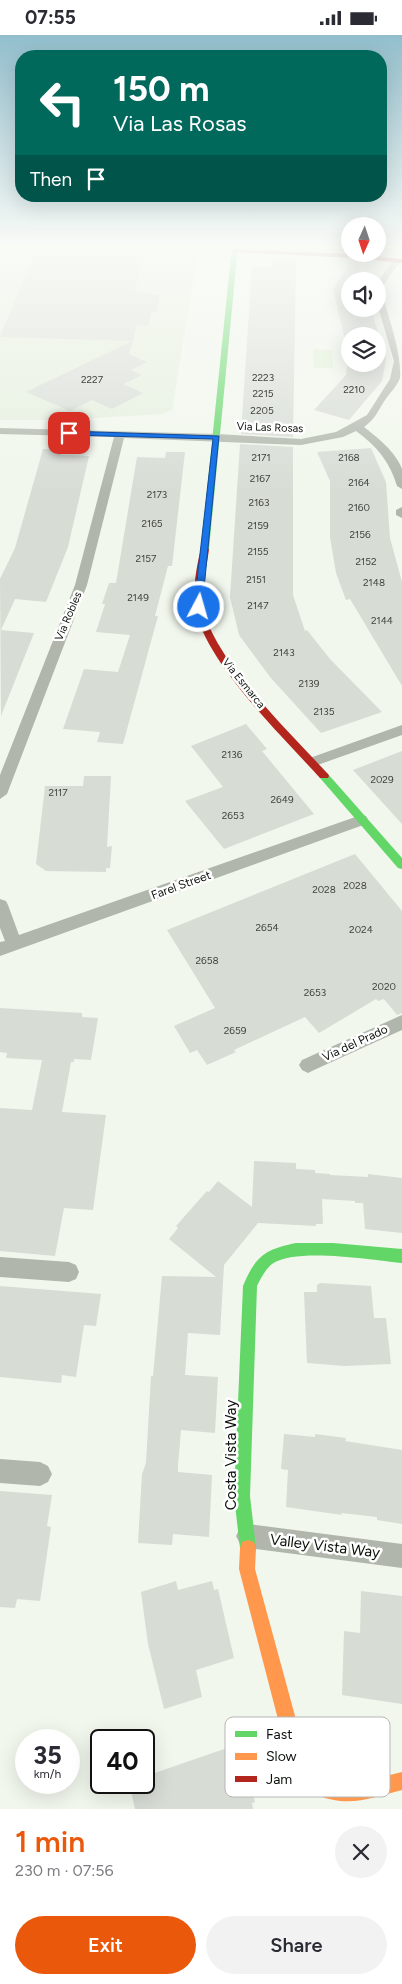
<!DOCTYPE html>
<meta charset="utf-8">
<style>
:root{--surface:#fff;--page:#f2f2f3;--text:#2b2b33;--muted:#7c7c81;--accent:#ea580c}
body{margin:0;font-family:Figtree,sans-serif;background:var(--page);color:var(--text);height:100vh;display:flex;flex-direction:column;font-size:19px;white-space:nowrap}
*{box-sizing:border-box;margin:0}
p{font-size:16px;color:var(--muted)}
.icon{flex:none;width:28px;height:28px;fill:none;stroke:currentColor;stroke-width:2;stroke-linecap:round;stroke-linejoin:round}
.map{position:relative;height:1774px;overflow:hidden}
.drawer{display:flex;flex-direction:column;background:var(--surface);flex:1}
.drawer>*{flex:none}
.top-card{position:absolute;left:15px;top:15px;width:372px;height:152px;border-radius:20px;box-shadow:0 5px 20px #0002;background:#00695c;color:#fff;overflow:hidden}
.needle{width:32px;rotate:183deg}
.tools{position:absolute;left:341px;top:182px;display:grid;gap:10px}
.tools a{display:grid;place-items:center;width:45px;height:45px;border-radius:50%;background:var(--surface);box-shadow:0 5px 20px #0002;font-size:25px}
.speed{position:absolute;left:15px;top:1694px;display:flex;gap:10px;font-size:25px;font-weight:700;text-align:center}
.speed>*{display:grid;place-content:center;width:65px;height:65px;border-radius:50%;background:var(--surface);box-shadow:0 5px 20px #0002;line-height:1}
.speed small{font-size:12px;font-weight:400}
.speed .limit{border:2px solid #111;border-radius:8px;background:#fff;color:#111}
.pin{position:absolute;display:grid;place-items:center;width:42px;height:42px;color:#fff;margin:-21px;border-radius:10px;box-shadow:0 2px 8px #0006}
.me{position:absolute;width:55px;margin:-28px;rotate:6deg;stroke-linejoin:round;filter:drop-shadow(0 0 4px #0008)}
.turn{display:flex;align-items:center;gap:18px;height:105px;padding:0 15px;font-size:22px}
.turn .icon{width:65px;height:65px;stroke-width:2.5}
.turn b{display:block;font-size:35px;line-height:42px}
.then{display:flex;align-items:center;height:48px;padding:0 15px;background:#0003;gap:10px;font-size:19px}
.round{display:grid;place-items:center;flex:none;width:52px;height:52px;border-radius:26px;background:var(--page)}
.summary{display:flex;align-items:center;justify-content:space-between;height:85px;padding:0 15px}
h1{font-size:30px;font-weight:600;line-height:38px;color:var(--accent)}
.primary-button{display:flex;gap:10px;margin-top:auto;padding:10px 15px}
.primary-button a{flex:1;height:58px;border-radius:30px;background:var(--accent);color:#fff;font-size:20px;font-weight:600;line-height:58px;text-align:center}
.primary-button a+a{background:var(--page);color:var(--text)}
.status{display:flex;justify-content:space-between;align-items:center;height:35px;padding:0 25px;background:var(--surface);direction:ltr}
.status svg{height:14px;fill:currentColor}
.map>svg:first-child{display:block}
.built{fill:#e5efde}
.green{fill:#dff0d5}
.building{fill:#d7dcd5}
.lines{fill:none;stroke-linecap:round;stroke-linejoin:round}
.street{fill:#b0b6ac;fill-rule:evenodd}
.fast{fill:#63d668;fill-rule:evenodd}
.slow{fill:#ff974d;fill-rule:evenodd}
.jam{fill:#b3261e;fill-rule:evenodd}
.route{fill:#1a73e8;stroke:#114b97}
.labels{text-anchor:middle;stroke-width:5;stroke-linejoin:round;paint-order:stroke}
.number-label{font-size:10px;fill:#40443e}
.far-street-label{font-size:11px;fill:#0b0f09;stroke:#fff}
.street-label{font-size:12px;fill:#0b0f09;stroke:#fff}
.near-street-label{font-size:15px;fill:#0b0f09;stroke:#fff}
.key{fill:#fff;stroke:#b6b7b5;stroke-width:1}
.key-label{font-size:14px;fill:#0b0f09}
</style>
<div class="status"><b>07:55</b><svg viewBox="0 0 49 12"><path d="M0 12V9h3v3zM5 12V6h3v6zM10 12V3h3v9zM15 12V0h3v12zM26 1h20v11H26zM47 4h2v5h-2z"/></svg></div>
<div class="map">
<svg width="402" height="1774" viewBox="0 0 402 1774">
<rect width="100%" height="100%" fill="#f1f7ed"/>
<path class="built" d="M0,211H199L172,375L161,379L62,385H0Z
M237,211H350V219H378V211H389V223L236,216Z"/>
<path class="green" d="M313,314L332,315L333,333H314Z"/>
<path class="building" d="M37,211H147L135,256L160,260L157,276L151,278L148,291L137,290L129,319L147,327L131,335L142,340L123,349L143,358L112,374L92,365L70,376L26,357L132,306L0,302Z
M272,224L296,225L293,402L241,399L252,231L271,232Z
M350,227H358L363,246H350V274H371L386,324L382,346L349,385L314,375L346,340L350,314V329H378V301H350V309H346L333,255Z
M240,409L293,412V560L305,596L307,595L330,624L382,677L321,698L270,642L239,600L230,562Z
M371,413L386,447L390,503L402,547V651L350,564L346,565L336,538L330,502V446L317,417Z
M43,414H62L61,420L89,421L68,512L46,567L15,564L1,595L34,598L1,681L0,544L15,513Z
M166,417H185L172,531H168L155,581H158L123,709L97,707L100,697L63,694L84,634L118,637L130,600L96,597L105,569H102L109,548H116L137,422L165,423Z
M246,689L267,714L262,716L314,779L224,814L185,766L223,752L191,711Z
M402,716V789L353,735Z
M84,741H111L107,812L112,811L110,833H106V837L46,836L36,829L45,751H83Z
M355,819L402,876V978L397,980L384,964L378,966L376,964L319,998L305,982L234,1015L236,1017L207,1030L197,1015L190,1018L174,991L215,973L167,895Z
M0,973L82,978V982L98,983L91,1025L74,1024V1027H71L62,1077L106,1080L93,1175L64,1173L55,1221L0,1216V1073L32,1075L42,1025L6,1023L7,1018L0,1017Z
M254,1126L296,1128V1134L315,1135V1138L330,1139V1140L368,1142V1139L402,1143V1198L365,1194L363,1168H355V1166L322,1164L323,1189H316V1191L258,1188L224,1230L220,1300L188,1298L185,1340L218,1342L215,1398L181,1395L178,1431V1437L212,1440L209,1502L173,1499L172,1510L138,1508L142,1439L146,1428L151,1341H153L162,1241L216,1242L169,1204L178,1193L176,1191L207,1156L209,1157L218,1146L252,1172Z
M320,1248L371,1251L374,1283H386L391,1329L345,1331L307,1328L304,1257H317V1250Z
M0,1251L101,1259L96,1291L84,1290L76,1342L62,1340L61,1348L0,1342Z
M284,1399L315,1402V1399L346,1403L345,1406L402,1415V1489L377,1485V1482L341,1478L342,1480L286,1472L288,1435L281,1434Z
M0,1456L52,1460L47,1491L51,1492L40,1566L17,1564L15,1573L0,1572Z
M176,1546L178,1555L212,1546L214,1555L218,1554L234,1623L196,1635L202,1662L164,1674L148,1609L141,1557Z
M361,1556L402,1561V1669L342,1660L344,1596L360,1598Z
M230,1712L235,1733L244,1731L245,1736H247L255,1767L252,1768L253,1774H135L131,1756L147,1750L146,1741Z"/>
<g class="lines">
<path class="street" d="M394,223L401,225L383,251L382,260C389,282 402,320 400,343C397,351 390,358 385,365C377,377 376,383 364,392C377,402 396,417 402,434C402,440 402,448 402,454L397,451C390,427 376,410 356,396L343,402L301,410L124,403L87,550L7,759L0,764V740L75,550L114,402L0,399V393L217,399L301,404L336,397L367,380L390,344L394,326L378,272V247Z
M402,472V483L396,480V475Z
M402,690V700L312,732L305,727L307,724Z
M361,780L366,781L368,785L366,789L0,921V907L5,906L0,893V864L6,866L8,870L19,900Z
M402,980V995L314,1035L308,1038L302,1035L299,1030L302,1025Z
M0,1222L69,1227L76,1230L79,1237L76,1244L69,1247L0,1242Z
M0,1424L40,1427L48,1431L52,1439L48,1447L40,1451L0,1448Z
M248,1489L402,1509V1533L248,1513L240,1509L236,1501L240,1493Z"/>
<path class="fast" d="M232,211H238L209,514L205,516L201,514Z
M324,738L328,739L402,823V834L398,833L320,743L319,741L320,739Z
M296,1208H333L402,1214V1228C372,1225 296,1212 272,1229C265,1235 261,1243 257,1251L250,1461L256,1513L254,1519L248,1521L242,1519L240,1513L234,1461L243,1251C255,1222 265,1214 296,1208Z"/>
<path class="slow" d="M248,1505L254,1507L256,1513L255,1534L304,1714L329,1745L353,1749L402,1737V1755C371,1763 349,1773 317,1760L290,1725L287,1719L239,1534L240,1513L242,1507Z"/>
<path class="jam" d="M235,214L354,219L402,224V228L354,223L233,217Z
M202,512L209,514C207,532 200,553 203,571C211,622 292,700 328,739L329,741L328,743H320C283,702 205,627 195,573C192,559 197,525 202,512Z"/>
</g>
<linearGradient id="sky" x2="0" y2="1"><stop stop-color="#92becc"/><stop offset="0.46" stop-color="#f9fbf7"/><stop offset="1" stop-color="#f9fbf7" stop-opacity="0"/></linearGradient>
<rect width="402" height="459" fill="url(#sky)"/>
<path class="route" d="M66,396L219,401L202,574L194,572L213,404L69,400Z"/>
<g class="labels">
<g class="number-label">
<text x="263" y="346">2223</text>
<text x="92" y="348">2227</text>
<text x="354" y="358">2210</text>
<text x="263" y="362">2215</text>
<text x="262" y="379">2205</text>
<text x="261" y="426">2171</text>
<text x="349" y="426">2168</text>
<text x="260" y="447">2167</text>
<text x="359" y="451">2164</text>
<text x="157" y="463">2173</text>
<text x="259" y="471">2163</text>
<text x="359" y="476">2160</text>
<text x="152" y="492">2165</text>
<text x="258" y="494">2159</text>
<text x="360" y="503">2156</text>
<text x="258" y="520">2155</text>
<text x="146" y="527">2157</text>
<text x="366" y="530">2152</text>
<text x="256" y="548">2151</text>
<text x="374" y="551">2148</text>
<text x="138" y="566">2149</text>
<text x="258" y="574">2147</text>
<text x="382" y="589">2144</text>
<text x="284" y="621">2143</text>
<text x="309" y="652">2139</text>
<text x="324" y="680">2135</text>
<text x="232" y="723">2136</text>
<text x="382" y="748">2029</text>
<text x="58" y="761">2117</text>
<text x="282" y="768">2649</text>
<text x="233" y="784">2653</text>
<text x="355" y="854">2028</text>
<text x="324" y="858">2028</text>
<text x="267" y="896">2654</text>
<text x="361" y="898">2024</text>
<text x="207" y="929">2658</text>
<text x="384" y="955">2020</text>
<text x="315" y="961">2653</text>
<text x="235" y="999">2659</text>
</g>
<g class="far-street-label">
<text transform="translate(270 392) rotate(2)" y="4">Via Las Rosas</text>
<text transform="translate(68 581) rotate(-67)" y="4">Via Robles</text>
<text transform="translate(244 648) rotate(51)" y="4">Via Esmarca</text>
</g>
<g class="street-label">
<text transform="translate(181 850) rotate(-20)" y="4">Farel Street</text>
<text transform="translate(355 1008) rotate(-25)" y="4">Via del Prado</text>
</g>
<g class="near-street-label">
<text transform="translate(231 1420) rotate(-90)" y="5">Costa Vista Way</text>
<text transform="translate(325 1511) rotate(7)" y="5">Valley Vista Way</text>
</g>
</g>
<rect x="225" y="1682" width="165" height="80" rx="8" class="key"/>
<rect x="235" y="1696" width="22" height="6" fill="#63d668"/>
<rect x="235" y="1718" width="22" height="7" fill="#ff974d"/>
<rect x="235" y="1741" width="22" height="6" fill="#b3261e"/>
<g class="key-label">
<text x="266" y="1704">Fast</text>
<text x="266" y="1726">Slow</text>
<text x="266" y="1749">Jam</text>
</g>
</svg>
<div class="tools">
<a><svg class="needle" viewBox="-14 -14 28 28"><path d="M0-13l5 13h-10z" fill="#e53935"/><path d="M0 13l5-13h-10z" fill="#7c7c81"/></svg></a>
<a><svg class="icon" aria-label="sound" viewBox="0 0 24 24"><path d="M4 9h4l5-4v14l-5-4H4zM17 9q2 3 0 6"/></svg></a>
<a><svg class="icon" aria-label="layers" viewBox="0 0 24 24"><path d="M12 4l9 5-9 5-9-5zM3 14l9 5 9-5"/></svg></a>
</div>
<div class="speed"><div>35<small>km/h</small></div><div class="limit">40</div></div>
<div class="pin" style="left:69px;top:398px;background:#d93025"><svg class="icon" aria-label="arrive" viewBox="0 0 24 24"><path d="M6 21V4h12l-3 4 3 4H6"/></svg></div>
<svg class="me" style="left:199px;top:572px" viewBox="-20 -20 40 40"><circle r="17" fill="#1a73e8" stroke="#fff" stroke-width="3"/><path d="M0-11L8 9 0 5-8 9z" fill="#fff"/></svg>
<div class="top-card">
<div class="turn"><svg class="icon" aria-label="left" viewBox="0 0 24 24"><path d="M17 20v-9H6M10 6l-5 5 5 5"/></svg><div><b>150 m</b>Via Las Rosas</div></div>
<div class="then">Then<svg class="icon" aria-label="arrive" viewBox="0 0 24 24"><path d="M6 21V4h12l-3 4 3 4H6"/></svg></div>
</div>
</div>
<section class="drawer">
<div class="summary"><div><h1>1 min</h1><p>230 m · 07:56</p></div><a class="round"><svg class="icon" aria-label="close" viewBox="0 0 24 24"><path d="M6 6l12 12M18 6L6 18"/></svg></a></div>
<div class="primary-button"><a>Exit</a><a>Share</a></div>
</section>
